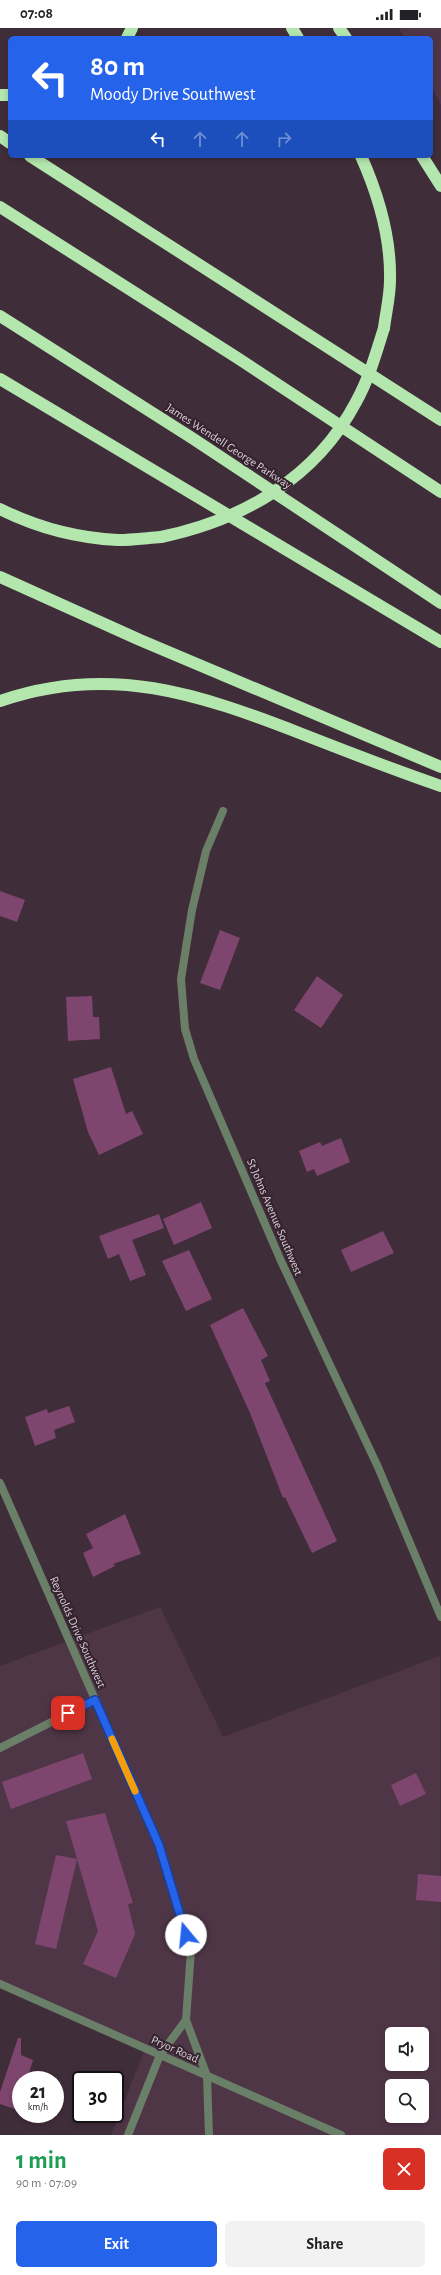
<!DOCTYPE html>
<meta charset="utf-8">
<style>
:root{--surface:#fff;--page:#f2f2f2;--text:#202124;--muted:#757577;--accent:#2563eb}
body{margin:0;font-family:"Alegreya Sans",sans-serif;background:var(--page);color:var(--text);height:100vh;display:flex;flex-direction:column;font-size:15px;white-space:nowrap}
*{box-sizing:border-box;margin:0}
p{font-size:13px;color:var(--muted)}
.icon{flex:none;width:22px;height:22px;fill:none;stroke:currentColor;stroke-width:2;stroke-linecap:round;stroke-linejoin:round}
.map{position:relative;height:2107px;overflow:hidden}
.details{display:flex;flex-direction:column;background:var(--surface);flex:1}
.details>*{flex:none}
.top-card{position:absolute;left:8px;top:8px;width:425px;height:122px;border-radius:6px;box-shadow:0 2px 6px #0003;background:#2563eb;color:#fff;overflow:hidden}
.buttons{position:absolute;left:385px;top:1999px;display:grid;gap:8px}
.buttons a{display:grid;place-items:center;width:44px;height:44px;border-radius:6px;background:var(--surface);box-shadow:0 2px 6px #0003;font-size:20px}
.speed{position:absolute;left:12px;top:2043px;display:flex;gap:8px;font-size:20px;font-weight:700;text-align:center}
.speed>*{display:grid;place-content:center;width:52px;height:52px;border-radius:50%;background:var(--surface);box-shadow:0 2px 6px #0003;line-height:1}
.speed small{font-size:10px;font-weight:400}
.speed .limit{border:2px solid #111;border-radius:6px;background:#fff;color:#111}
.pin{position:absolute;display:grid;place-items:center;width:34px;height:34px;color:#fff;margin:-17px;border-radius:8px;box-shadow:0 2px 6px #0006}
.me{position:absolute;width:44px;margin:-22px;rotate:343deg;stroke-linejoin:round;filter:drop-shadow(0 0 3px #0008)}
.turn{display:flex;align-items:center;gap:14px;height:84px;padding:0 16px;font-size:18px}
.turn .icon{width:52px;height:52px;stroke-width:2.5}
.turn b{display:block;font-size:28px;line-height:34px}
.lanes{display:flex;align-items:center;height:38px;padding:0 16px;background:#0003;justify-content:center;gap:20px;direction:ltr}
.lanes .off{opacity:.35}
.round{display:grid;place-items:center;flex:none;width:42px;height:42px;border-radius:6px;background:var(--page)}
.overview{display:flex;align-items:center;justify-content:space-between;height:68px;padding:0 16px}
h1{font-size:24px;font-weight:700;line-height:30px;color:#1e9e55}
.action{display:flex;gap:8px;margin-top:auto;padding:8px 16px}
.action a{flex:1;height:46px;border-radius:6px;background:var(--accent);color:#fff;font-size:16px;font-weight:700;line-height:46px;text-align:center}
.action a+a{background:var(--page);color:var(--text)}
.status{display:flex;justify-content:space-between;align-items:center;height:28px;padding:0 20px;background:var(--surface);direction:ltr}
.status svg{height:11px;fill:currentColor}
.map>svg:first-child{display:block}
.built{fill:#4f3647;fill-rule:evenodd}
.building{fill:#7e466e}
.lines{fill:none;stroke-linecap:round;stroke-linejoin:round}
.minor{stroke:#6a7f68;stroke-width:8}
.tertiary{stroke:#6a7f68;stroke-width:8}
.motorway{stroke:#b3e7ae;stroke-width:12}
.motorway-bridge{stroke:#b3e7ae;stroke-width:12}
.route-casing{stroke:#184099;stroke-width:10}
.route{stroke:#2563eb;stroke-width:7}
.slow{stroke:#f59e0b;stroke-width:7}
.labels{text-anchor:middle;stroke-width:4;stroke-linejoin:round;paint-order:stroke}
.street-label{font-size:12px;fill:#dbcfd6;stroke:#352330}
</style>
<div class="status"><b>07:08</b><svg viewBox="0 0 49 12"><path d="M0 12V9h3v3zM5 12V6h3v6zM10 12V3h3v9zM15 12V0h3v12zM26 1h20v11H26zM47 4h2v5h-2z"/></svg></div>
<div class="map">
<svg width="441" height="2107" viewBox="0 0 441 2107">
<rect width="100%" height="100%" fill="#402d3a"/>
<path class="built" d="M399,0H441V77L431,58V10H405Z
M160,1579L223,1709L440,1628L441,2107H111L145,2021L0,1957V1638ZM392,2006H422V2036H392ZM392,2058H422V2088H392Z"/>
<path class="building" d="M0,863L25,872L17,894L0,888Z
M220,902L240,910L220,962L200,955Z
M317,948L343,967L321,1000L294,982Z
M92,968L93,989H99L100,1011L68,1013L66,969Z
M111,1039L126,1086L132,1083L143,1106L99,1127L88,1104L73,1051Z
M341,1110L350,1134L317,1148L314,1141L307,1144L299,1123L320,1114L322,1118Z
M201,1174L212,1200L174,1217L163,1191Z
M159,1186L164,1200L132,1212L146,1247L130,1253L119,1226L108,1231L99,1208Z
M383,1203L394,1225L351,1244L341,1222Z
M189,1222L212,1271L186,1283L162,1233Z
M243,1280L268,1328L261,1332L270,1353L265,1355L337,1513L312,1525L285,1469L283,1470L250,1385L210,1297Z
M69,1378L75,1394L54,1402L56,1410L35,1418L25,1389L47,1381L48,1385Z
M125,1486L141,1526L113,1536L115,1538L93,1549L83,1525L93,1520L86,1506Z
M83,1725L92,1751L11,1781L2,1754Z
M416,1745L426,1766L400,1778L391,1757Z
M105,1785L133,1875L128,1876L135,1906L116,1950L83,1936L98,1903L66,1793Z
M56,1827L77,1831L56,1921L35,1916Z
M418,1846L441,1848V1874L416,1872Z
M18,2010H21V2027L33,2032L27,2052H21V2083L0,2076V2064Z"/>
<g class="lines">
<path class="minor" d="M223,783L206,823L192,882L181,951L185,1001L194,1031L281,1233L378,1439L441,1589
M0,1455L159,1817L191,1922L186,1992L207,2048L209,2107
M0,1720L95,1672
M160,2027L186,1992"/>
<path class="tertiary" d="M0,1956L341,2107
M128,2107L160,2027"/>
<path class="motorway" d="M292,0L298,10
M339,0L346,10
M127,10L132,0
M0,67H10
M0,108L10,115
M30,128L441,392
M361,128C378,166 391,209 390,252C390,268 386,284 384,300
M422,128L441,158
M0,179L236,329L441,464
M0,288L192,410L441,575
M0,351L441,614
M0,481C36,499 78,510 118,512C132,512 147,510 161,509
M0,549L140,612L441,739
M0,673C110,635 199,666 302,706C348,724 394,742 441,758"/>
<path class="motorway-bridge" d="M161,509C243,492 316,450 356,374C369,351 376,325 384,300"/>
</g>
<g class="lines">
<g class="route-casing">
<path id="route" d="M68,1685L95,1672L159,1817L186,1907"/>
</g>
<use href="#route" class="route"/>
<path class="slow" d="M112,1711L135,1763"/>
</g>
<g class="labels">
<g class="street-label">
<text transform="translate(229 418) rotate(33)" y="4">James Wendell George Parkway</text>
<text transform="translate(275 1189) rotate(67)" y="4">St Johns Avenue Southwest</text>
<text transform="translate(78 1604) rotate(66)" y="4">Reynolds Drive Southwest</text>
<text transform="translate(175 2021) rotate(24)" y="4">Pryor Road</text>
</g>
</g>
</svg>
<div class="buttons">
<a><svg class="icon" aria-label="sound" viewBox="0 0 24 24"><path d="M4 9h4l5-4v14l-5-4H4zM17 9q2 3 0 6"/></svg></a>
<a><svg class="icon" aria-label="search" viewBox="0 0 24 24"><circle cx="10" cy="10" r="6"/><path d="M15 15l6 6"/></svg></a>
</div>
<div class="speed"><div>21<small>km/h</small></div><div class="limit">30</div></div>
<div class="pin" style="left:68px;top:1685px;background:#d93025"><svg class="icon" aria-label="arrive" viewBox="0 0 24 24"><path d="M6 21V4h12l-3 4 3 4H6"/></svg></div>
<svg class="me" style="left:186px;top:1907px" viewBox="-20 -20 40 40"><circle r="19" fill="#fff"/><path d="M0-13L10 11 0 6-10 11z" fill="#2563eb"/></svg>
<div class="top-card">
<div class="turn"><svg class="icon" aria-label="left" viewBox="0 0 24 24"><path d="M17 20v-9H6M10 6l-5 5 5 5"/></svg><div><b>80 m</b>Moody Drive Southwest</div></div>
<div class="lanes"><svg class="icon" aria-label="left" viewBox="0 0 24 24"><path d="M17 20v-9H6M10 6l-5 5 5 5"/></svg><svg class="icon off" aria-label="ahead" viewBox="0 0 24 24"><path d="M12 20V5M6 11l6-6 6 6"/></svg><svg class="icon off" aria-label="ahead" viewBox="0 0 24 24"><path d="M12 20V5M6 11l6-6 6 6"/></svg><svg class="icon off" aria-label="right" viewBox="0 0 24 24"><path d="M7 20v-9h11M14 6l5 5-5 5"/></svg></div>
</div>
</div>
<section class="details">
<div class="overview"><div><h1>1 min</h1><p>90 m · 07:09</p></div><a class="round" style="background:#d93025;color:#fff"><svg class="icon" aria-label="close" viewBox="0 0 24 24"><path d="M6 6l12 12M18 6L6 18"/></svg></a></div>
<div class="action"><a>Exit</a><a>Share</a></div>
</section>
